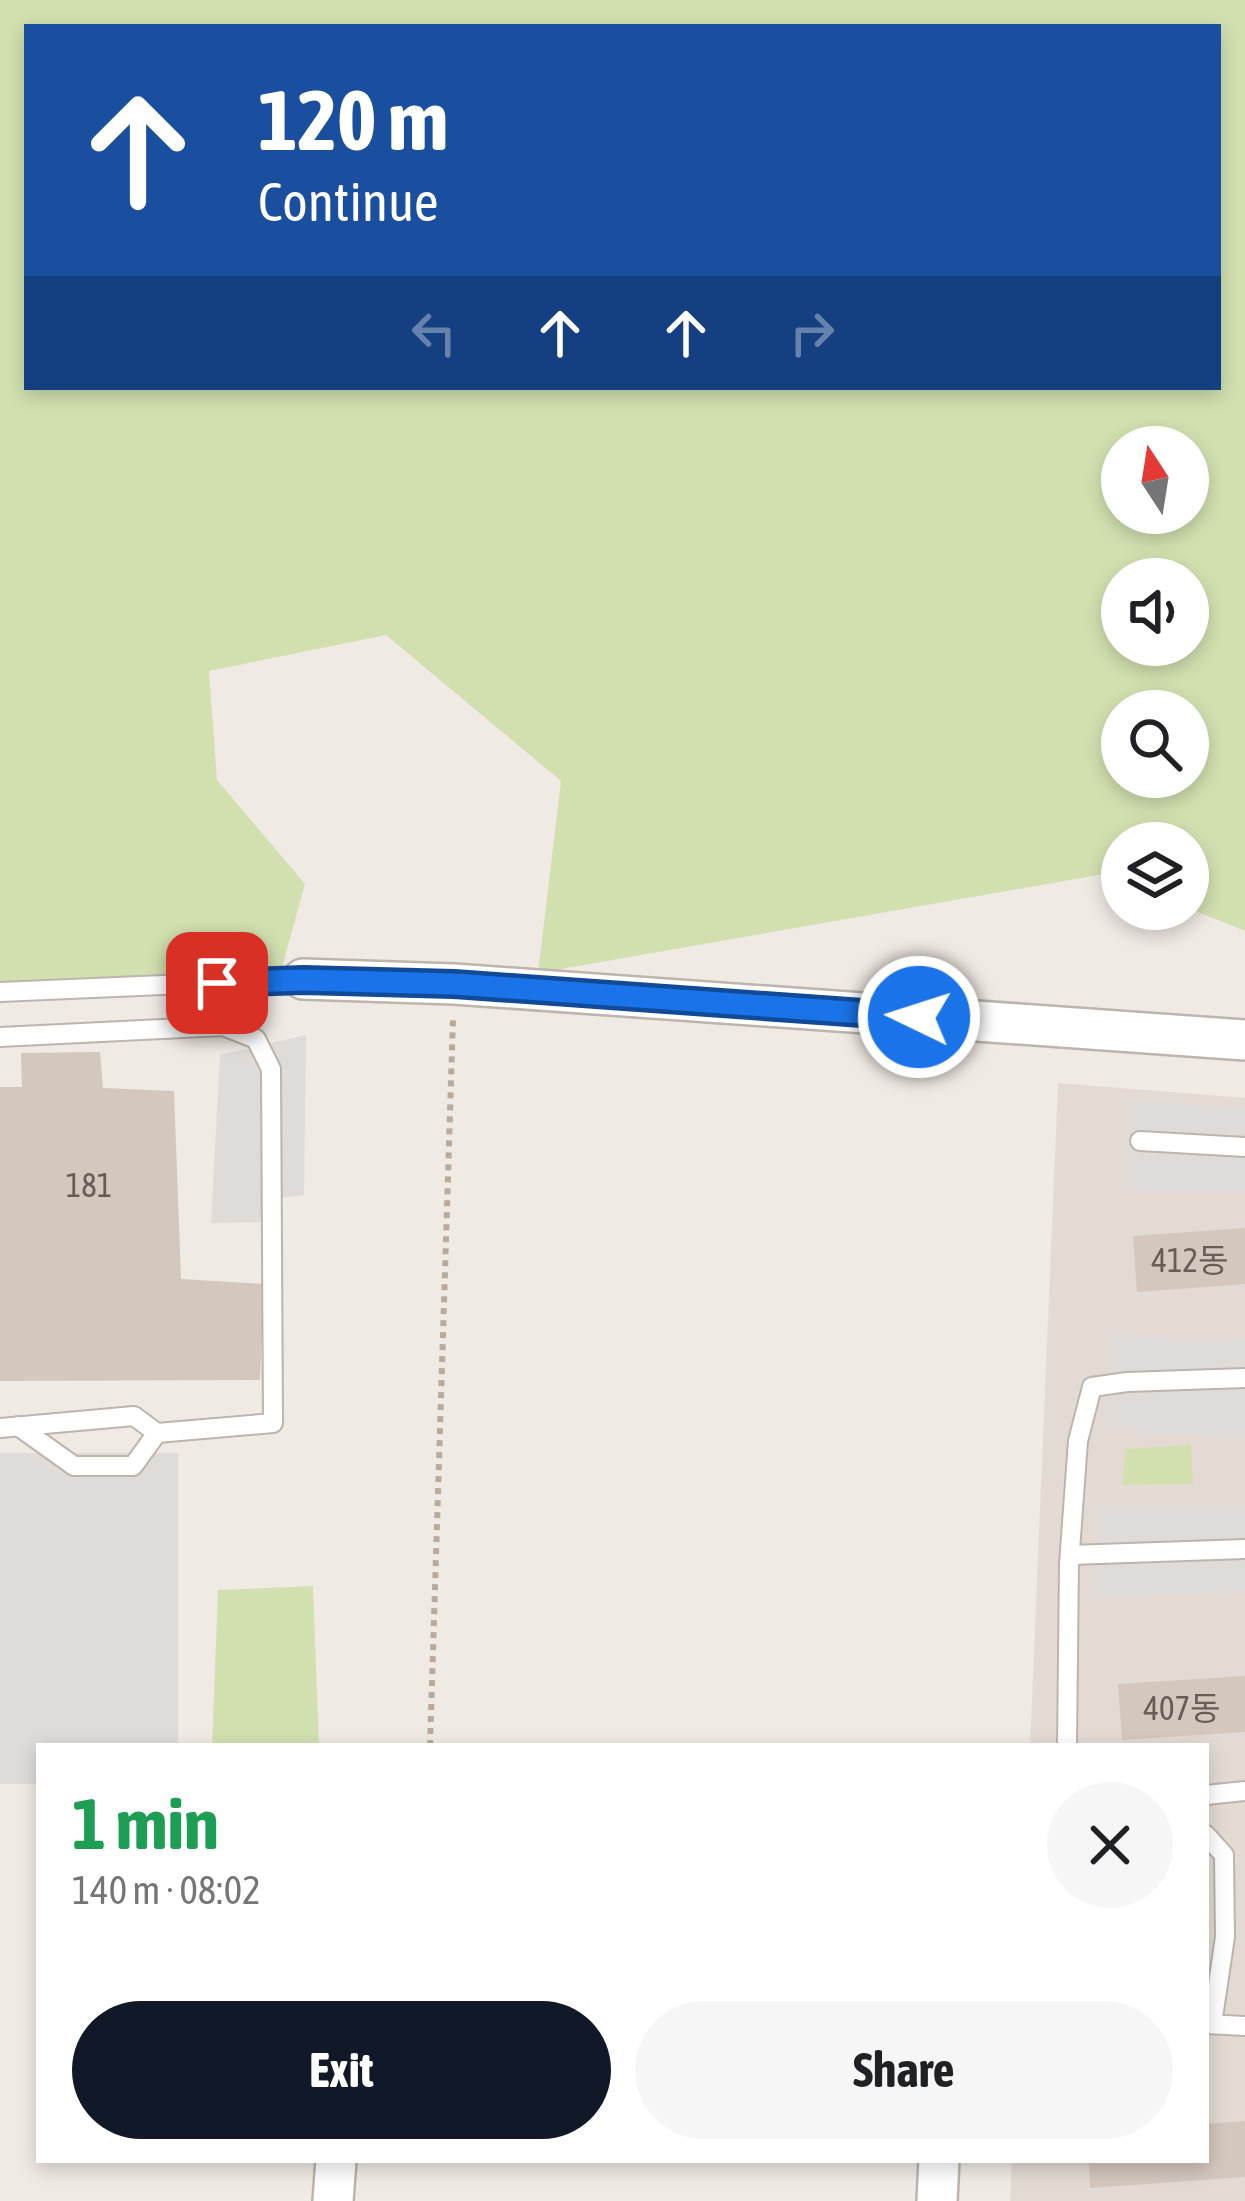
<!DOCTYPE html>
<meta charset="utf-8">
<style>
:root{--surface:#fff;--page:#f6f6f6;--text:#202124;--muted:#757577;--accent:#111827}
body{margin:0;font-family:"Asap Condensed","Noto Sans KR",sans-serif;background:var(--page);color:var(--text);height:100vh;display:flex;flex-direction:column;font-size:45px;white-space:nowrap}
*{box-sizing:border-box;margin:0}
p{font-size:39px;color:var(--muted)}
.icon{flex:none;width:66px;height:66px;fill:none;stroke:currentColor;stroke-width:2;stroke-linecap:round;stroke-linejoin:round}
.map{position:relative;flex:1;overflow:hidden}
.panel{position:absolute;left:36px;top:1743px;width:1173px;height:420px;display:flex;flex-direction:column;background:var(--surface);border-radius:0px;box-shadow:0 6px 18px #0003}
.panel>*{flex:none}
.banner{position:absolute;left:24px;top:24px;width:1197px;height:366px;border-radius:0px;box-shadow:0 6px 18px #0003;background:#1a4fa0;color:#fff;overflow:hidden}
.needle{width:78px;rotate:348deg}
.buttons{position:absolute;left:1101px;top:426px;display:grid;gap:24px}
.buttons a{display:grid;place-items:center;width:108px;height:108px;border-radius:50%;background:var(--surface);box-shadow:0 6px 18px #0003;font-size:60px}
.pin{position:absolute;display:grid;place-items:center;width:102px;height:102px;color:#fff;margin:-51px;border-radius:24px;box-shadow:0 6px 18px #0006}
.me{position:absolute;width:132px;margin:-66px;rotate:274deg;stroke-linejoin:round;filter:drop-shadow(0 0 9px #0008)}
.turn{display:flex;align-items:center;gap:42px;height:252px;padding:0 36px;font-size:54px}
.turn .icon{width:156px;height:156px;stroke-width:2.5}
.turn b{display:block;font-size:84px;line-height:102px}
.lanes{display:flex;align-items:center;height:114px;padding:0 36px;background:#0003;justify-content:center;gap:60px;direction:ltr}
.lanes .off{opacity:.35}
.round{display:grid;place-items:center;flex:none;width:126px;height:126px;border-radius:63px;background:var(--page)}
.headline{display:flex;align-items:center;justify-content:space-between;height:204px;padding:0 36px}
h1{font-size:72px;font-weight:700;line-height:90px;color:#1e9e55}
.button{display:flex;gap:24px;margin-top:auto;padding:24px 36px}
.button a{flex:1;height:138px;border-radius:72px;background:var(--accent);color:#fff;font-size:48px;font-weight:700;line-height:138px;text-align:center}
.button a+a{background:var(--page);color:var(--text)}
.map>svg:first-child{display:block}
.residential{fill:#e3dbd3}
.green{fill:#d2e0b0;fill-rule:evenodd}
.parking{fill:#dedbd9}
.building{fill:#d3c7be}
.lines{fill:none;stroke-linecap:round;stroke-linejoin:round}
.lane-casing{stroke:#bdb4ab;stroke-width:22}
.street-casing{stroke:#bdb4ab;stroke-width:44}
.path{stroke:#baaa9b;stroke-width:6;stroke-dasharray:6 6;stroke-linecap:butt}
.lane{stroke:#fff;stroke-width:18}
.street{stroke:#fff;stroke-width:39}
.route-casing{stroke:#114b97;stroke-width:30}
.route{stroke:#1a73e8;stroke-width:21}
.labels{text-anchor:middle;stroke-width:12;stroke-linejoin:round;paint-order:stroke}
.number-label{font-size:33px;fill:#665d57}
</style>
<div class="map">
<svg width="1245" height="2201" viewBox="0 0 1245 2201">
<rect width="100%" height="100%" fill="#f0eae4"/>
<path class="residential" d="M1058,1083L1245,1098V2201H1010L1012,2160H1206V1746H1030Z"/>
<path class="green" d="M0,0H1245V931L1188,908V843H1122V881L1104,874L538,973L561,781L386,635L209,671L217,780L305,884L278,982L0,987ZM27,27H1218V387H27ZM1122,447H1188V513H1122ZM1122,579H1188V645H1122ZM1122,711H1188V777H1122Z
M1191,1445L1193,1484L1122,1485L1126,1449Z
M313,1586L319,1746H212L218,1590Z"/>
<path class="parking" d="M306,1035L304,1195L280,1198L279,1222L211,1223L220,1055Z
M1131,1100L1245,1107V1192H1122Z
M1111,1335L1245,1338V1439L1104,1430Z
M0,1453H178V1746H39V1784H0Z
M1099,1505H1245V1592L1090,1599Z"/>
<path class="building" d="M100,1052L103,1088L174,1091L181,1279L264,1284L260,1380L0,1381V1087H22L21,1053Z
M1245,1228V1284L1137,1292L1133,1236Z
M1245,1676V1732L1122,1740L1118,1684Z
M1245,2121V2177L1090,2188L1089,2160H1206V2124Z"/>
<g class="lines">
<g class="lane-casing">
<path id="lane" d="M0,992L303,979
M0,1037L223,1026L256,1039L271,1069L273,1423L157,1433L134,1416L0,1428
M1140,1141L1245,1147
M18,1426L74,1466H133L157,1433
M1070,1555L1245,1549
M1067,1746L1069,1564L1078,1441L1092,1387L1127,1382L1245,1378
M1206,1795L1245,1791
M1206,1835L1224,1855L1225,1937L1212,2024
M1206,2024L1245,2026"/>
</g>
<g class="street-casing">
<path id="street" d="M303,979L454,984L1245,1040
M333,2201L336,2160
M937,2201L939,2160"/>
</g>
<path class="path" d="M430,1746L453,1018"/>
<use href="#lane" class="lane"/>
<use href="#street" class="street"/>
</g>
<g class="lines">
<g class="route-casing">
<path id="route" d="M217,983L303,980L454,984L919,1017"/>
</g>
<use href="#route" class="route"/>
</g>
<g class="labels">
<g class="number-label">
<text x="89" y="1197">181</text>
<text x="1190" y="1272">412동</text>
<text x="1182" y="1720">407동</text>
</g>
</g>
</svg>
<div class="buttons">
<a><svg class="needle" viewBox="-14 -14 28 28"><path d="M0-13l5 13h-10z" fill="#e53935"/><path d="M0 13l5-13h-10z" fill="#757577"/></svg></a>
<a><svg class="icon" aria-label="sound" viewBox="0 0 24 24"><path d="M4 9h4l5-4v14l-5-4H4zM17 9q2 3 0 6"/></svg></a>
<a><svg class="icon" aria-label="search" viewBox="0 0 24 24"><circle cx="10" cy="10" r="6"/><path d="M15 15l6 6"/></svg></a>
<a><svg class="icon" aria-label="layers" viewBox="0 0 24 24"><path d="M12 4l9 5-9 5-9-5zM3 14l9 5 9-5"/></svg></a>
</div>
<div class="pin" style="left:217px;top:983px;background:#d93025"><svg class="icon" aria-label="arrive" viewBox="0 0 24 24"><path d="M6 21V4h12l-3 4 3 4H6"/></svg></div>
<svg class="me" style="left:919px;top:1017px" viewBox="-20 -20 40 40"><circle r="17" fill="#1a73e8" stroke="#fff" stroke-width="3"/><path d="M0-11L8 9 0 5-8 9z" fill="#fff"/></svg>
<div class="banner">
<div class="turn"><svg class="icon" aria-label="ahead" viewBox="0 0 24 24"><path d="M12 20V5M6 11l6-6 6 6"/></svg><div><b>120 m</b>Continue</div></div>
<div class="lanes"><svg class="icon off" aria-label="left" viewBox="0 0 24 24"><path d="M17 20v-9H6M10 6l-5 5 5 5"/></svg><svg class="icon" aria-label="ahead" viewBox="0 0 24 24"><path d="M12 20V5M6 11l6-6 6 6"/></svg><svg class="icon" aria-label="ahead" viewBox="0 0 24 24"><path d="M12 20V5M6 11l6-6 6 6"/></svg><svg class="icon off" aria-label="right" viewBox="0 0 24 24"><path d="M7 20v-9h11M14 6l5 5-5 5"/></svg></div>
</div>
<section class="panel">
<div class="headline"><div><h1>1 min</h1><p>140 m · 08:02</p></div><a class="round"><svg class="icon" aria-label="close" viewBox="0 0 24 24"><path d="M6 6l12 12M18 6L6 18"/></svg></a></div>
<div class="button"><a>Exit</a><a>Share</a></div>
</section>
</div>
